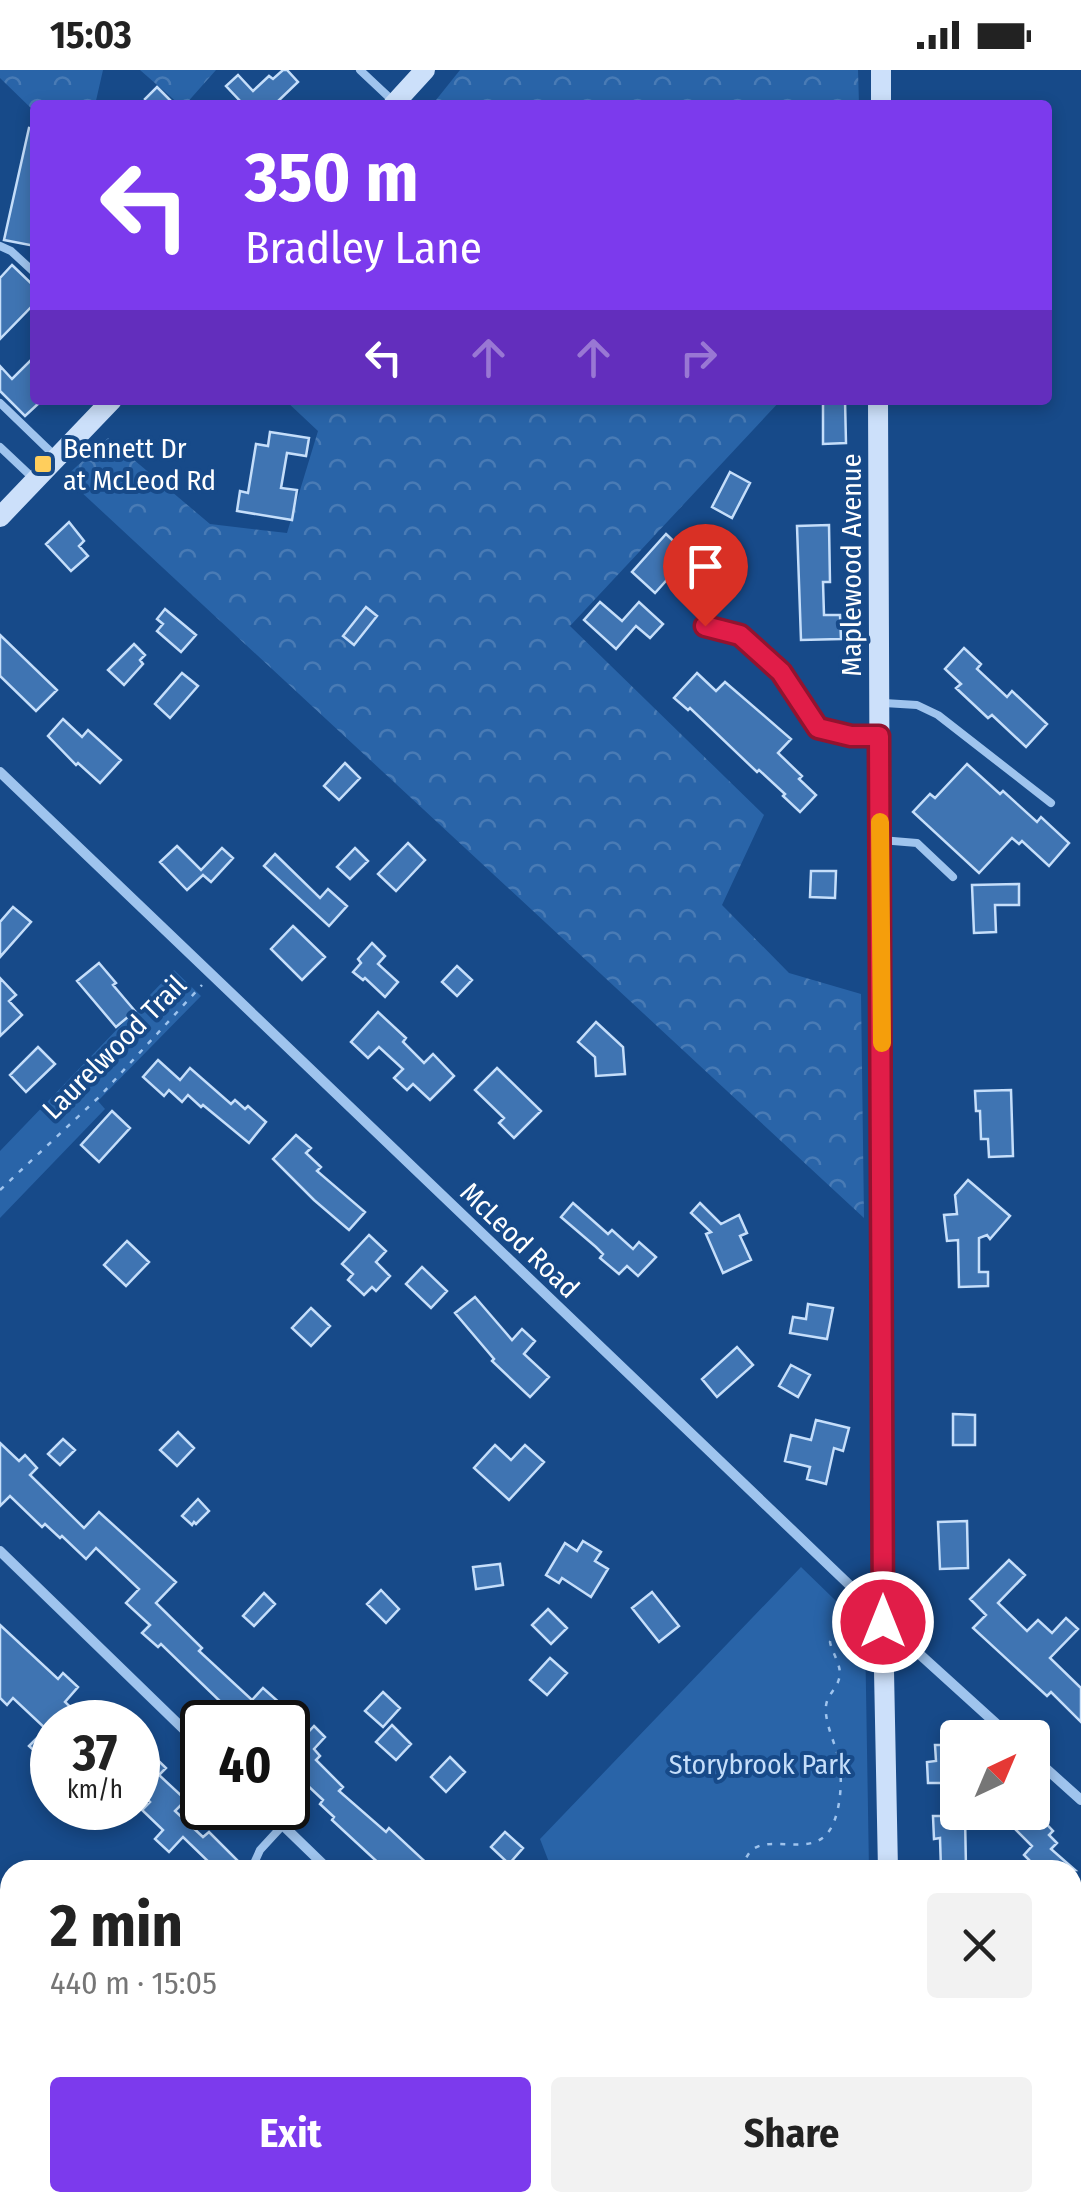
<!DOCTYPE html>
<meta charset="utf-8">
<style>
:root{--surface:#fff;--page:#f2f2f2;--text:#222;--muted:#767676;--accent:#7c3aed}
body{margin:0;font-family:"Fira Sans Condensed",sans-serif;background:var(--page);color:var(--text);height:100vh;display:flex;flex-direction:column;font-size:38px;white-space:nowrap}
*{box-sizing:border-box;margin:0}
p{font-size:32px;color:var(--muted)}
.icon{flex:none;width:55px;height:55px;fill:none;stroke:currentColor;stroke-width:2;stroke-linecap:round;stroke-linejoin:round}
.map{position:relative;flex:1;overflow:hidden}
.panel{position:absolute;left:0px;top:1790px;width:1082px;height:352px;display:flex;flex-direction:column;background:var(--surface);border-radius:30px 30px 0 0;box-shadow:0 5px 15px #0003}
.panel>*{flex:none}
.guide{position:absolute;left:30px;top:30px;width:1022px;height:305px;border-radius:10px;box-shadow:0 5px 15px #0003;background:#7c3aed;color:#fff;overflow:hidden}
.needle{width:65px;rotate:44deg}
.buttons{position:absolute;left:940px;top:1650px;display:grid;gap:20px}
.buttons a{display:grid;place-items:center;width:110px;height:110px;border-radius:10px;background:var(--surface);box-shadow:0 5px 15px #0003;font-size:50px}
.speed{position:absolute;left:30px;top:1630px;display:flex;gap:20px;font-size:50px;font-weight:700;text-align:center}
.speed>*{display:grid;place-content:center;width:130px;height:130px;border-radius:50%;background:var(--surface);box-shadow:0 5px 15px #0003;line-height:1}
.speed small{font-size:25px;font-weight:400}
.speed .limit{border:5px solid #111;border-radius:15px;background:#fff;color:#111}
.pin{position:absolute;display:grid;place-items:center;width:85px;height:85px;color:#fff;margin:-102px -42px;border-radius:50% 50% 50% 0;rotate:-45deg;box-shadow:0 0 10px #0007}
.pin .icon{rotate:45deg}
.me{position:absolute;width:110px;margin:-55px;rotate:0deg;stroke-linejoin:round;filter:drop-shadow(0 0 8px #0008)}
.turn{display:flex;align-items:center;gap:35px;height:210px;padding:0 50px;font-size:45px}
.turn .icon{width:130px;height:130px;stroke-width:2.5}
.turn b{display:block;font-size:70px;line-height:85px}
.lanes{display:flex;align-items:center;height:95px;padding:0 50px;background:#0003;justify-content:center;gap:50px;direction:ltr}
.lanes .off{opacity:.35}
.round{display:grid;place-items:center;flex:none;width:105px;height:105px;border-radius:10px;background:var(--page)}
.head{display:flex;align-items:center;justify-content:space-between;height:170px;padding:0 50px}
h1{font-size:60px;font-weight:700;line-height:75px}
.cta{display:flex;gap:20px;margin-top:auto;padding:20px 50px}
.cta a{flex:1;height:115px;border-radius:10px;background:var(--accent);color:#fff;font-size:40px;font-weight:700;line-height:115px;text-align:center}
.cta a+a{background:var(--page);color:var(--text)}
.status{display:flex;justify-content:space-between;align-items:center;height:70px;padding:0 50px;background:var(--surface);direction:ltr}
.status svg{height:28px;fill:currentColor}
.map>svg:first-child{display:block}
.green{fill:#2964a8}
.forest{fill:url(#forest-crowns)}
.building{fill:#3f74b2;stroke:#c5defa;stroke-width:2.5}
.lines{fill:none;stroke-linecap:round;stroke-linejoin:round}
.path{stroke:#9fc4ee;stroke-width:2.5;stroke-dasharray:5 8;stroke-linecap:butt}
.lane{stroke:#9fc4ee;stroke-width:8}
.street{stroke:#9fc4ee;stroke-width:10}
.secondary{stroke:#cce0fa;stroke-width:20}
.route-casing{stroke:#92132f;stroke-width:25}
.route{stroke:#e11d48;stroke-width:18}
.slow{stroke:#f59e0b;stroke-width:18}
.poi-dot{fill:#ffce5c;stroke:#174a89;stroke-width:4}
.labels{text-anchor:middle;stroke-width:8;stroke-linejoin:round;paint-order:stroke}
.poi-label{font-size:28px;fill:#fff;stroke:#174a89;text-anchor:start}
.street-label{font-size:28px;fill:#fff;stroke:#174a89}
.park-label{font-size:28px;fill:#c5defa;stroke:#174a89}
</style>
<div class="status"><b>15:03</b><svg viewBox="0 0 49 12"><path d="M0 12V9h3v3zM5 12V6h3v6zM10 12V3h3v9zM15 12V0h3v12zM26 1h20v11H26zM47 4h2v5h-2z"/></svg></div>
<div class="map">
<svg width="1081" height="2141" viewBox="0 0 1081 2141">
<defs>
<pattern id="forest-crowns" width="20" height="18" patternUnits="userSpaceOnUse" patternTransform="scale(2.5)"><rect width="20" height="18" fill="#2964a8"/><path d="M2 6a3 3 0 1 1 6 0M12 15a3 3 0 1 1 6 0" fill="none" stroke="#497bb5"/></pattern>
</defs>
<rect width="100%" height="100%" fill="#174a89"/>
<path class="green" d="M174,900L201,926L98,1031L105,1039L0,1148V1081Z
M801,1497L865,1559L869,1800H552L540,1769Z
M715,2132V2141H482V2132Z"/>
<path class="forest" d="M0,0H103L95,35H35V42L0,8Z
M140,0H216L185,35H180Z
M460,0H858L859,35H432Z
M285,330H781L570,556L764,745L722,835L789,903L861,924L864,1148L65,407L108,368L210,454L287,463L318,361Z"/>
<path class="building" d="M283,0H287L298,12L274,35H238L241,32L226,16L238,5L253,21L269,6L273,9Z
M157,17L175,35H151L145,29Z
M29,58L35,59V176L4,170Z
M12,195L35,217V233L0,269V208Z
M35,286V331L38,334L25,346L0,321V296L12,309Z
M823,330H845L846,373L823,374Z
M270,362L309,368L306,386L287,383L281,418L297,420L292,450L237,441L240,421L248,423L256,374L268,376Z
M730,402L750,413L732,448L712,437Z
M69,452L84,471L79,476L88,486L71,501L46,474Z
M829,455L830,512H823L824,545H840L841,569L801,570L797,456Z
M666,464L701,497L685,514L673,503L655,523L632,502Z
M600,532L622,551L639,532L663,554L650,568L636,556L616,579L584,550Z
M366,537L377,546L354,575L343,566Z
M165,539L196,565L181,582L157,561L163,554L157,549Z
M0,565L57,620L36,641L0,606Z
M134,574L145,585L140,590L143,594L124,615L108,600Z
M964,578L981,594L977,599L1007,627L1012,621L1047,654L1026,677L992,645L988,648L956,618L961,614L945,599Z
M182,603L198,616L170,648L155,634Z
M697,603L716,621L725,612L791,669L778,683L802,706L799,709L816,725L800,742L783,726L785,724L759,700L757,702L690,638L688,640L674,628Z
M63,649L82,667L88,660L121,690L100,713L78,693L76,695L48,666Z
M345,693L360,708L339,730L324,716Z
M967,694L1000,724L1003,721L1037,752L1041,747L1069,773L1049,796L1022,771L1019,774L1012,768L979,803L913,742L930,724L935,728Z
M408,773L425,790L396,821L378,804Z
M177,776L201,800L222,778L233,788L211,812L203,805L187,820L160,792Z
M355,778L368,791L350,809L337,797Z
M275,784L320,828L328,819L347,836L329,856L264,796Z
M811,801H836L835,828L810,827Z
M1019,814V835H995L996,862L974,863L972,815Z
M13,837L31,852L0,887V852Z
M293,856L325,887L302,910L271,879Z
M372,873L385,886L378,894L398,912L385,927L365,908L363,910L353,902L361,893L358,889Z
M99,893L116,913L113,915L135,941L116,957L77,911Z
M457,896L472,910L457,926L442,912Z
M0,908L16,925L9,931L22,945L0,966Z
M378,942L406,968L403,972L424,993L433,984L454,1006L430,1030L413,1014L407,1020L394,1008L403,999L379,977L368,988L351,972Z
M596,952L623,977L625,1004L596,1006L595,987L578,972Z
M38,977L55,994L26,1022L10,1005Z
M158,990L180,1010L190,998L231,1034L235,1030L245,1039L248,1036L266,1052L249,1073L203,1035L201,1037L188,1025L182,1032L169,1020L164,1026L143,1007Z
M497,998L541,1041L514,1068L499,1053L504,1048L475,1020Z
M1011,1020L1013,1086L989,1087L988,1069H981L980,1041H976L975,1021Z
M112,1041L130,1058L99,1092L81,1075Z
M296,1065L311,1078L306,1083L321,1097L317,1101L365,1142L349,1160L314,1130L273,1089Z
M968,1110L1010,1146L990,1169L987,1165L979,1168V1202H988V1216L959,1217L958,1170L947,1171L944,1145L957,1144L955,1125Z
M573,1133L608,1164L612,1160L633,1179L639,1172L656,1187L638,1206L627,1196L619,1204L600,1188L603,1184L596,1177L561,1147Z
M700,1133L721,1154L739,1145L747,1163L740,1166L751,1190L723,1203L706,1164L711,1162L691,1143Z
M369,1165L386,1181L376,1192L390,1206L376,1221L372,1217L364,1225L348,1210L353,1204L342,1194Z
M127,1171L149,1192L126,1216L104,1195Z
M422,1197L447,1221L431,1238L406,1214Z
M475,1227L512,1270L522,1259L535,1271L524,1284L549,1307L530,1327L492,1291L494,1289L455,1243Z
M808,1234L833,1238L827,1269L790,1263L793,1247L806,1249Z
M311,1238L330,1256L311,1276L292,1258Z
M737,1277L753,1295L717,1327L702,1309Z
M791,1295L810,1305L798,1327L779,1316Z
M953,1344L975,1345V1375H953Z
M816,1350L849,1358L843,1381L834,1378L826,1414L807,1409L810,1397L785,1391L791,1365L811,1370Z
M178,1362L194,1378L177,1396L160,1380Z
M63,1369L75,1380L60,1395L48,1384Z
M0,1373L19,1391L25,1385L37,1398L30,1405L84,1458L99,1442L176,1512L156,1533L202,1578L199,1581L252,1630L263,1618L301,1652H248L232,1637L229,1640L161,1574L158,1577L142,1563L150,1555L126,1533L139,1519L96,1478L86,1489L62,1466L60,1468L45,1454L42,1457L10,1426L0,1436Z
M495,1375L511,1390L525,1375L544,1392L509,1430L474,1398Z
M198,1429L209,1441L196,1454L194,1452L192,1455L182,1446Z
M967,1451L968,1498L940,1499L938,1452Z
M583,1471L601,1482L595,1491L608,1499L591,1527L562,1508L559,1513L546,1505L565,1473L577,1481Z
M1009,1490L1025,1505L998,1533L1027,1561L1038,1550L1052,1563L1066,1548L1078,1559L1050,1588L1081,1618V1652L1051,1622L1047,1626L973,1558L986,1545L970,1529Z
M500,1494L503,1515L476,1519L473,1497Z
M381,1520L399,1539L386,1553L367,1534Z
M652,1522L679,1556L659,1572L632,1538Z
M264,1523L275,1534L254,1556L243,1546Z
M548,1539L567,1558L551,1574L532,1555Z
M0,1555L58,1609L63,1603L78,1617L65,1632L86,1652H52V1677L42,1688L29,1676L46,1659L13,1628L7,1635L0,1628Z
M550,1588L567,1603L547,1625L530,1610Z
M383,1622L400,1638L383,1657L365,1641Z
M392,1655L411,1674L396,1690L376,1672Z
M314,1656L325,1667L314,1679L320,1686L316,1690L343,1717L339,1721L386,1762L389,1758L434,1800H386L332,1750L334,1747L320,1734L323,1730L288,1697V1684Z
M138,1671L166,1698L159,1705L186,1730L175,1741L203,1767L209,1762L244,1797V1800H217L183,1767L169,1782L155,1769L163,1760L142,1740L150,1732L138,1720Z
M935,1675H958V1713H928L927,1692L936,1691Z
M450,1687L465,1702L446,1722L431,1707Z
M998,1742H1035L1053,1761L1049,1765L1057,1773L1051,1779L1075,1800H1039L1024,1785L1032,1776Z
M933,1746H965L966,1799H941L940,1768L934,1769Z
M505,1762L523,1778L509,1794L491,1777Z"/>
<g class="lines">
<path class="path" d="M0,1120L99,1027L202,915
M743,1800C749,1752 802,1790 826,1765C841,1749 843,1709 839,1689C835,1674 828,1660 826,1644C824,1625 835,1623 839,1609C843,1597 832,1583 830,1572C836,1557 849,1554 857,1540
M508,2132C519,2140 531,2141 541,2132
M599,2132L621,2136L635,2132"/>
<path class="lane" d="M360,0L393,31
M0,176L11,181L35,203
M0,333L54,385
M0,377L35,410
M884,633L917,635L938,645L1051,733
M881,770L917,773L953,807
M251,1800L260,1780L283,1755
M1072,2080H1081"/>
<path class="street" d="M705,557L739,565L781,602L818,658L851,666H879
M0,702L863,1528L883,1551L1012,1668
M0,1481L202,1677
M1032,1686L1081,1730
M265,1738L329,1800
M459,2132V2141"/>
<path class="secondary" d="M881,0V35
M393,35L425,0
M878,330L883,1551L888,1800
M0,447L112,330
M892,2132V2141"/>
</g>
<g class="lines">
<g class="route-casing">
<path id="route" d="M705,556L740,565L781,602L818,658L851,666H879L883,1552"/>
</g>
<use href="#route" class="route"/>
<path class="slow" d="M880,752L882,973"/>
</g>
<rect class="poi-dot" x="33" y="384" width="20" height="20" rx="5"/>
<g class="labels">
<g class="poi-label">
<text x="63" y="388">Bennett Dr<tspan x="63" dy="32">at McLeod Rd</tspan></text>
</g>
<g class="street-label">
<text transform="translate(851 495) rotate(-90)" y="10">Maplewood Avenue</text>
<text transform="translate(114 977) rotate(-45)" y="10">Laurelwood Trail</text>
<text transform="translate(520 1170) rotate(44)" y="10">McLeod Road</text>
</g>
<g class="park-label">
<text x="760" y="1704">Storybrook Park</text>
</g>
</g>
</svg>
<div class="buttons">
<a><svg class="needle" viewBox="-14 -14 28 28"><path d="M0-13l5 13h-10z" fill="#e53935"/><path d="M0 13l5-13h-10z" fill="#767676"/></svg></a>
</div>
<div class="speed"><div>37<small>km/h</small></div><div class="limit">40</div></div>
<div class="pin" style="left:705px;top:556px;background:#d93025"><svg class="icon" aria-label="arrive" viewBox="0 0 24 24"><path d="M6 21V4h12l-3 4 3 4H6"/></svg></div>
<svg class="me" style="left:883px;top:1552px" viewBox="-20 -20 40 40"><circle r="17" fill="#e11d48" stroke="#fff" stroke-width="3"/><path d="M0-11L8 9 0 5-8 9z" fill="#fff"/></svg>
<div class="guide">
<div class="turn"><svg class="icon" aria-label="left" viewBox="0 0 24 24"><path d="M17 20v-9H6M10 6l-5 5 5 5"/></svg><div><b>350 m</b>Bradley Lane</div></div>
<div class="lanes"><svg class="icon" aria-label="left" viewBox="0 0 24 24"><path d="M17 20v-9H6M10 6l-5 5 5 5"/></svg><svg class="icon off" aria-label="ahead" viewBox="0 0 24 24"><path d="M12 20V5M6 11l6-6 6 6"/></svg><svg class="icon off" aria-label="ahead" viewBox="0 0 24 24"><path d="M12 20V5M6 11l6-6 6 6"/></svg><svg class="icon off" aria-label="right" viewBox="0 0 24 24"><path d="M7 20v-9h11M14 6l5 5-5 5"/></svg></div>
</div>
<section class="panel">
<div class="head"><div><h1>2 min</h1><p>440 m · 15:05</p></div><a class="round"><svg class="icon" aria-label="close" viewBox="0 0 24 24"><path d="M6 6l12 12M18 6L6 18"/></svg></a></div>
<div class="cta"><a>Exit</a><a>Share</a></div>
</section>
</div>
